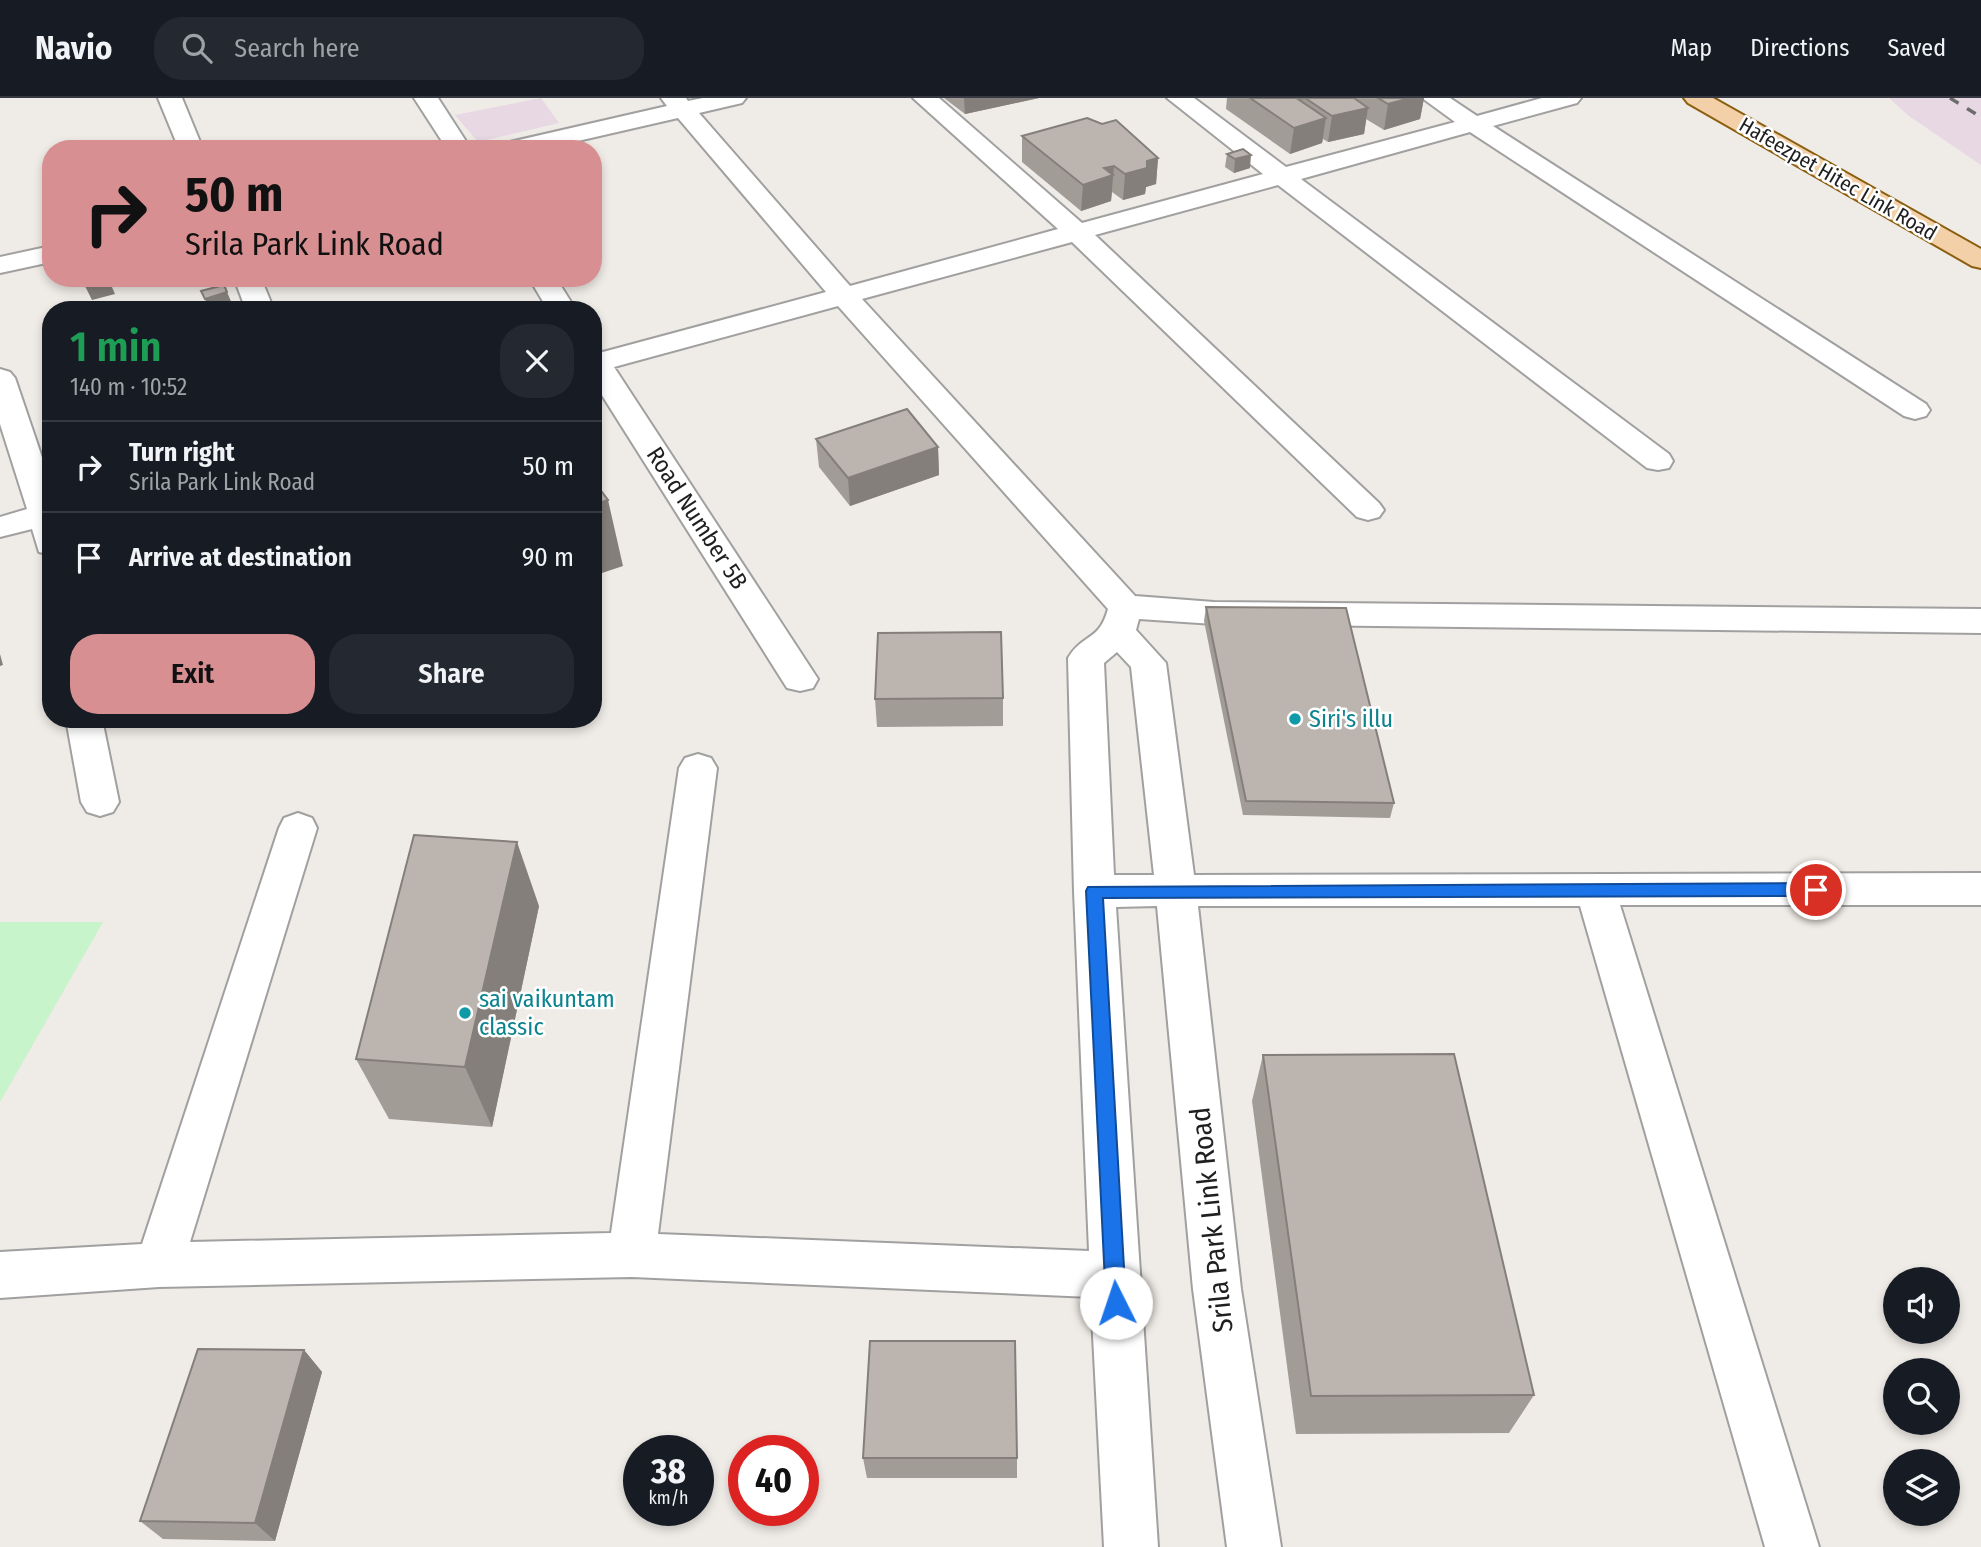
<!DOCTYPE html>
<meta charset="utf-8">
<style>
:root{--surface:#171b24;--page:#242831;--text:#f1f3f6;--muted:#9ea1a6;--line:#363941;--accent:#d88f92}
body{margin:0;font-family:"Fira Sans Condensed",sans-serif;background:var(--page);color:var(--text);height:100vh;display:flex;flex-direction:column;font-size:26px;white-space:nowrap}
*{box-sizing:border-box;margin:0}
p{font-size:23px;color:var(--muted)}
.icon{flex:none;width:38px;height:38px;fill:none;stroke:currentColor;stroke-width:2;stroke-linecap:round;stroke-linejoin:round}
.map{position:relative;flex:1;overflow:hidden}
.drawer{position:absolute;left:42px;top:203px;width:560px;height:427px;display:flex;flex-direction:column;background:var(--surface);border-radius:28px;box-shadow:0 4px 10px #0003}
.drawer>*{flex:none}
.banner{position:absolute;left:42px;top:42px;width:560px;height:147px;border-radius:28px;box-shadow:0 4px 10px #0003;background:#d88f92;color:#111;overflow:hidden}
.controls{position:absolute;left:1883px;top:1169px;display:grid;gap:14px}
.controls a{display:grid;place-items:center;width:77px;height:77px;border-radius:50%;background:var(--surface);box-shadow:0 4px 10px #0003;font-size:35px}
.speed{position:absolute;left:623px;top:1337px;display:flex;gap:14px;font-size:35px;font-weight:700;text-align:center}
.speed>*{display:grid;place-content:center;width:91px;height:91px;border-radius:50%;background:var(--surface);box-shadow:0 4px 10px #0003;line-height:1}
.speed small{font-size:18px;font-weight:400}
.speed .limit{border:10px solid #d22;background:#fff;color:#111}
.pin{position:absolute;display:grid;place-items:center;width:60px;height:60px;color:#fff;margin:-30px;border:4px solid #fff;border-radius:50%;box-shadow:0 2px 7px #0007}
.me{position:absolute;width:77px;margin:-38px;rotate:356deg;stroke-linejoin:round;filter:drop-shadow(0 0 5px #0008)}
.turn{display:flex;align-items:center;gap:24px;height:147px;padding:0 28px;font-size:32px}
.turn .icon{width:91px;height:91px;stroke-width:2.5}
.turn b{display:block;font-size:49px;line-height:60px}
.round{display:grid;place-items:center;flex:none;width:74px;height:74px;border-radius:28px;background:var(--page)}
.head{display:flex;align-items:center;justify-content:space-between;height:119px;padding:0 28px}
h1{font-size:42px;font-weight:600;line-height:52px;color:#1e9e55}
.cta{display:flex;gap:14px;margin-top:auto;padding:14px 28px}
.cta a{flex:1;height:80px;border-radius:28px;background:var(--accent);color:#111;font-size:28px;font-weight:600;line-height:80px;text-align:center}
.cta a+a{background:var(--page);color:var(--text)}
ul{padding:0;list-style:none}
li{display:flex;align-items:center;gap:21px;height:91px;padding:0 28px;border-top:2px solid var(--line)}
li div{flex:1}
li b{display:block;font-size:26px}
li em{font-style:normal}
header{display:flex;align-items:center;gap:42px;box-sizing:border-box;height:98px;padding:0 35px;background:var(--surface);border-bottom:2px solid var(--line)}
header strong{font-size:33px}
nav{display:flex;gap:38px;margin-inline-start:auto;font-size:24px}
.search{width:490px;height:63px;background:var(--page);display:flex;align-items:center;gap:18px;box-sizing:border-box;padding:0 24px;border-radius:28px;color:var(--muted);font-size:26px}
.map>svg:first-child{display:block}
.industrial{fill:#e7d8e4}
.park{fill:#c7f4ca}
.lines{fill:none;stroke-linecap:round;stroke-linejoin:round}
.minor-casing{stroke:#a0a0a0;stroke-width:4}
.major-casing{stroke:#8b5f0f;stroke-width:4}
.minor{fill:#fff;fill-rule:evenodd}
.major{fill:#f3d0a7;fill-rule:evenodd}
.rail{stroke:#6d6d6d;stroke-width:3.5;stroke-dasharray:10 10;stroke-linecap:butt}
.wall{fill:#a29c96}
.shaded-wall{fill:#847f7a}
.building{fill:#bcb5af;stroke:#847f7a;stroke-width:2}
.route{fill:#1a73e8;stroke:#114b97;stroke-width:2}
.culture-dot{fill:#0f9aa8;stroke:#fff;stroke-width:2.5}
.labels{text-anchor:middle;stroke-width:5;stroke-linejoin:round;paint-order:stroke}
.far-street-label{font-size:21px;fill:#1f1f1f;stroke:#fff}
.street-label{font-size:24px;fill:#1f1f1f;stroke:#fff}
.culture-label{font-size:24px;fill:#0d838f;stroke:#fff;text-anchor:start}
.near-street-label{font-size:28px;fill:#1f1f1f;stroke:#fff}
</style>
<header>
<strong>Navio</strong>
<div class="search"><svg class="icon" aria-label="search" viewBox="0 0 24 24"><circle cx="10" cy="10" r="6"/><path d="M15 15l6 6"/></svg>Search here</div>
<nav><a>Map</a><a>Directions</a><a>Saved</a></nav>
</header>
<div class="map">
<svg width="1981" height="1449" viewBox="0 0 1981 1449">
<rect width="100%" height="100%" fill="#efebe6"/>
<path class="industrial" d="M541,0L559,25L478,44L455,17Z
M1889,0H1981V67L1909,18Z"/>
<path class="park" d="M0,824H103L0,1004Z"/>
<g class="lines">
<g class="minor-casing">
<path id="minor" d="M158,0H182L203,51H179Z
M414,0H438L471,51H447Z
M661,0H686L688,3L703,0H746L742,5L699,15L850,188L1058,131L913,0H939L1082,125L1263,76L1167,0H1194L1286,69L1455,24L1422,0H1450L1477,18L1542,0H1581L1577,5L1493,28L1926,306L1930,312L1926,318L1915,321L1904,318L1470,34L1301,81L1669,356L1673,363L1669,370L1658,372L1647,370L1278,87L1095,137L1379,405L1384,412L1379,419L1368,422L1357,419L1072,144L862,201L1135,498L1214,504L1981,511V535L1214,526L1139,521L1136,532L1166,565L1194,777L1981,775V807H1620L1819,1449H1765L1580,808H1198L1241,1191L1281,1449H1227L1193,1191L1157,808L1116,809L1158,1449H1104L1091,1199L632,1179L159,1189L0,1200V1154L142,1146L279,730L284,720L298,715L312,720L317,730L190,1144L611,1135L679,670L685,660L698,656L711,660L717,670L658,1136L1089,1153L1074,793L1068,560C1083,535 1099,544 1108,511L838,208L614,269L818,581L813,590L800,593L787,590L593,283V251L603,254L826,194L678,20L543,51H498L501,46L667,8ZM1117,554L1131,569L1154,777H1114L1104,565Z
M51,148V164L0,175V159Z
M234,180H261L274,212H246Z
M529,180H556L576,212H548Z
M0,271L10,274L15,280L51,386V457L39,454L32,431L0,439V419L27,411L0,326Z
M66,621H102L119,704L113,714L100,718L87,714L81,704Z"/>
</g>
<g class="major-casing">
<path id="major" d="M1684,0H1713L1981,151V170L1972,168L1688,5Z"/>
</g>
<use href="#minor" class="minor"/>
<use href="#major" class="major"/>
<path class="rail" d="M1950,0L1981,19"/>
</g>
<path class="wall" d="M944,0H1039L965,16Z
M1227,0H1424L1420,21L1384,32L1366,21L1364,36L1328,44L1323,41L1322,45L1290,56L1226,11Z
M1022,38L1158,60L1156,86L1146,89L1145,96L1123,102L1112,94L1111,103L1081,113L1022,64Z
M1227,56L1250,70L1234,75L1225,69Z
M816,341L938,349L939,377L850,408L819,369Z
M1206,509L1394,705L1390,720L1243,717L1204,523Z
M1003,600V628L877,629L875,601Z
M539,808L492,1029L389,1021L356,961Z
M1263,957L1534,1297L1509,1335L1296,1336L1252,1003Z
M304,1252L322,1274L275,1443L163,1441L140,1423Z
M863,1360H1017V1380H867Z"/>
<path class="shaded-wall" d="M964,0H1039L965,16Z
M1410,0H1424L1420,21L1384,32L1388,6Z
M1368,10L1364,36L1328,44L1332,18Z
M1326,20L1322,45L1290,56L1294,30Z
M1251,57L1250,70L1234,75L1235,61Z
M1158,60L1156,86L1146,89L1145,96L1123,102L1125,76L1147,63Z
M1114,68L1111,103L1081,113L1083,87L1104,70Z
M108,180L115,196L92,202L85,188Z
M227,194L233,208L220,212H209L205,201Z
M938,349L939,377L850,408L848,380Z
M608,402L623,468L593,478V407Z
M0,556L3,567L0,568Z
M517,744L539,808L492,1029L465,969Z
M304,1252L322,1274L275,1443L255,1425Z"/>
<path class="building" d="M1250,0H1354L1368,10L1332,18L1305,0L1298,1L1326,20L1294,30Z
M1378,0H1410L1388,6Z
M1087,20L1102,26L1116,22L1158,60L1147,63V70L1125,76L1114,68L1104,70L1113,77L1083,87L1022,38Z
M1243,51L1251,57L1235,61L1227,56Z
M87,180H108V183L85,188L83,181Z
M224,187L227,194L205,201L201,193Z
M907,311L938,349L848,380L816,341Z
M593,382L608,402L593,407Z
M1206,509L1346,510L1394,705L1246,703Z
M1001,534L1003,600L875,601L878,535Z
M414,737L517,744L465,969L356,961Z
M1454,956L1534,1297L1311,1298L1263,957Z
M870,1243H1015L1017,1360H863Z
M198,1251L304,1252L255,1425L140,1423Z"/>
<path class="route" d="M1816,785L1824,792L1816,798L1103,800L1126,1205L1123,1211L1116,1214L1109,1211L1106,1205L1086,793L1088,789Z"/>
<g class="culture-dot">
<circle cx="1295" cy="621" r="7"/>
<circle cx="465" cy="915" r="7"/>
</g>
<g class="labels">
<g class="far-street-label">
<text transform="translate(1838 81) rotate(30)" y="7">Hafeezpet Hitec Link Road</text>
</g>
<g class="street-label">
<text transform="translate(697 420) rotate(57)" y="8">Road Number 5B</text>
</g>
<g class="culture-label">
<text x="1309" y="629">Siri's illu</text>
<text x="479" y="909">sai vaikuntam<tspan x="479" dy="28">classic</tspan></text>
</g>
<g class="near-street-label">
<text transform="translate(1211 1122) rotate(-96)" y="10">Srila Park Link Road</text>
</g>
</g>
</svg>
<div class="controls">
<a><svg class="icon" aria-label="sound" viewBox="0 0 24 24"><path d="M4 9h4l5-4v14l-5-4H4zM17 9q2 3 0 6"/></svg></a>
<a><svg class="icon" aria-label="search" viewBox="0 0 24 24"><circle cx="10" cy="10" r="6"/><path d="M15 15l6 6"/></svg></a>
<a><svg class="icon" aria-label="layers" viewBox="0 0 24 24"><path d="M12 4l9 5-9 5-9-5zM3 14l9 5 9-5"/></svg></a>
</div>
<div class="speed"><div>38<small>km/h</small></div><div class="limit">40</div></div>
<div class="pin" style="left:1816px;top:792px;background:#d93025"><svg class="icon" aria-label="arrive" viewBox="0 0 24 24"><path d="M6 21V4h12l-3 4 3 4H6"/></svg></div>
<svg class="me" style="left:1116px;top:1205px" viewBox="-20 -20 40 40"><circle r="19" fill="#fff"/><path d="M0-13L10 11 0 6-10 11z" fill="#1a73e8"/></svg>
<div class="banner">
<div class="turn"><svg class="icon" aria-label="right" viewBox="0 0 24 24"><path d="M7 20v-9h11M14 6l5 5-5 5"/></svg><div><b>50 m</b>Srila Park Link Road</div></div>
</div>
<section class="drawer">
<div class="head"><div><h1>1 min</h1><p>140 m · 10:52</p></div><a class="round"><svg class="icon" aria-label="close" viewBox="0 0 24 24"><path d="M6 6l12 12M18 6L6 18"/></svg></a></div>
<ul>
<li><svg class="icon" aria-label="right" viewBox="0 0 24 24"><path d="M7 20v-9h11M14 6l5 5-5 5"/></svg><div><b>Turn right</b><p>Srila Park Link Road</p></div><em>50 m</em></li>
<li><svg class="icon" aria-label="arrive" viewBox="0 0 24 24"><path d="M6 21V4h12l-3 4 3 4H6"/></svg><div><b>Arrive at destination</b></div><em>90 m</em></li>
</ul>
<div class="cta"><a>Exit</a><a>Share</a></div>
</section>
</div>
